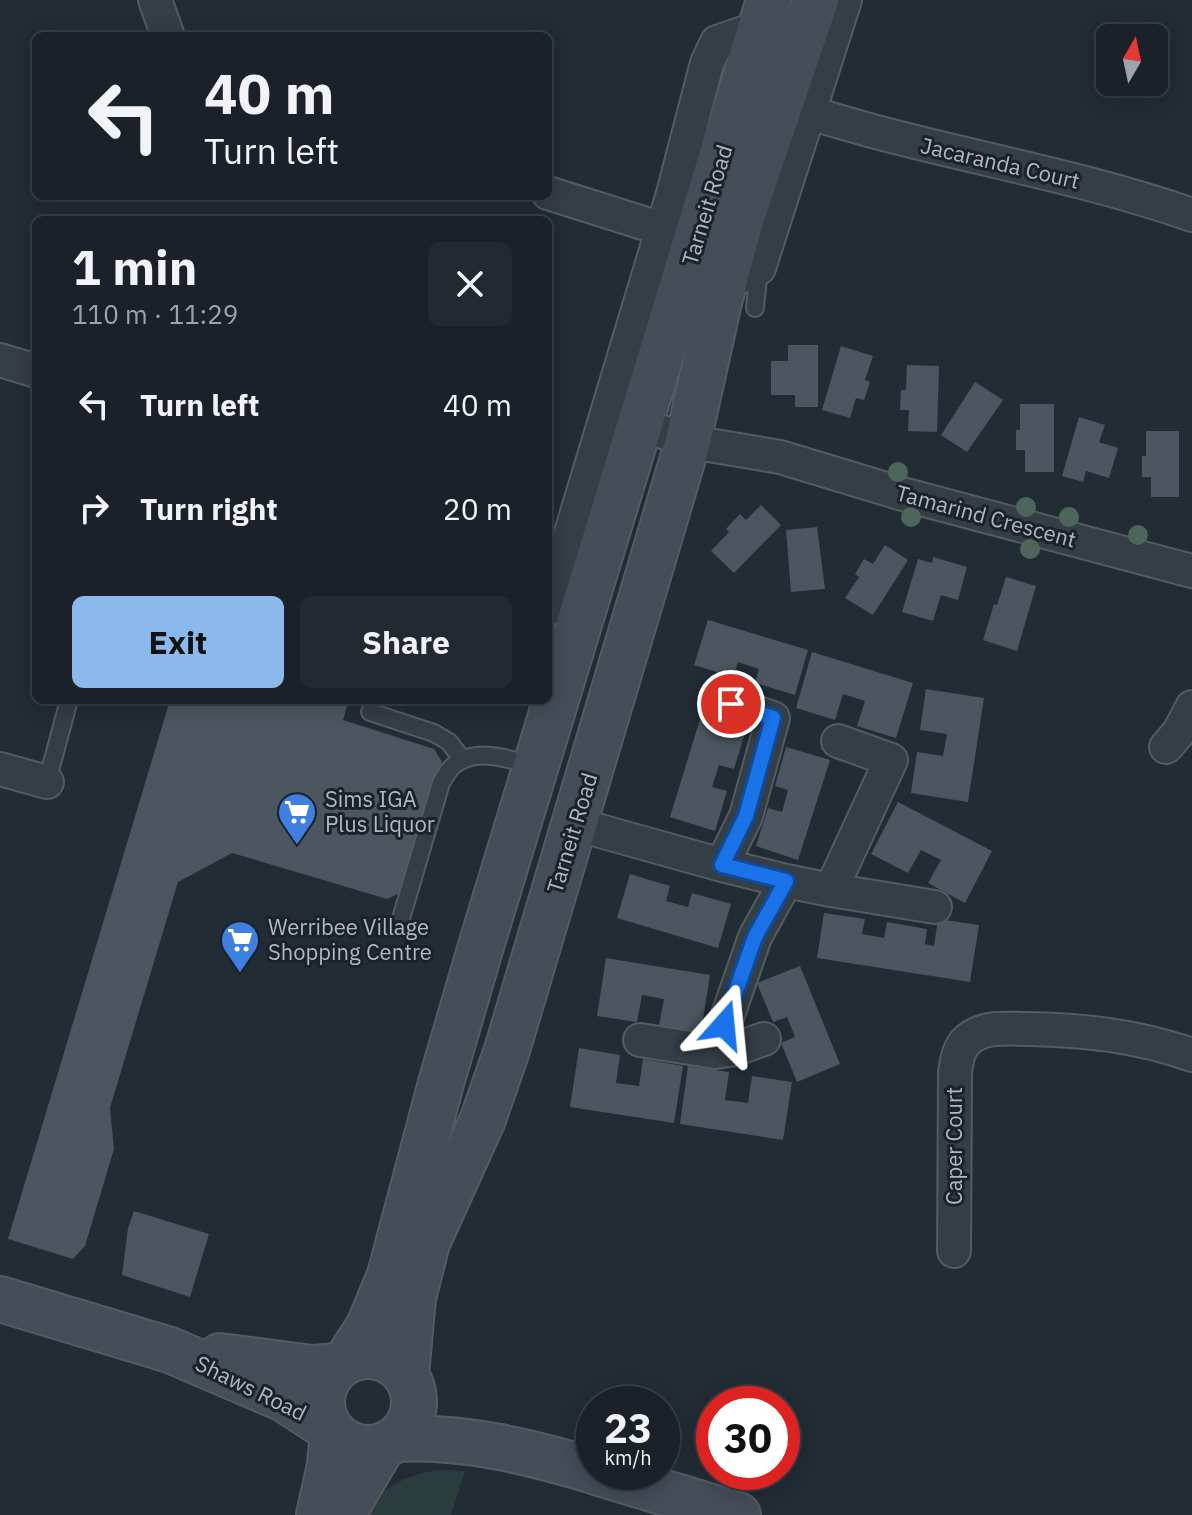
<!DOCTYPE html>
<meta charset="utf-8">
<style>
:root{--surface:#1a2128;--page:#232930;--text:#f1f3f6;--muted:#9fa3a8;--line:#383e45;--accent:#8bb9eb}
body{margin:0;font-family:"IBM Plex Sans",sans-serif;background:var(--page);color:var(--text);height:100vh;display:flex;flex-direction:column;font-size:30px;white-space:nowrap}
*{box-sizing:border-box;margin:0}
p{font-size:26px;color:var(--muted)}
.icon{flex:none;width:44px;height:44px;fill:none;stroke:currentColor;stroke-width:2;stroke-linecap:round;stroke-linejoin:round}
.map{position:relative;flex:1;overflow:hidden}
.panel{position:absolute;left:32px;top:216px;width:520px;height:488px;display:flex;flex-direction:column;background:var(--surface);border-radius:12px;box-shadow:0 4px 20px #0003,0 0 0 2px var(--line)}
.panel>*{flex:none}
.banner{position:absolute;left:32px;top:32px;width:520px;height:168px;border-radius:12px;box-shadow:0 4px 20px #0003,0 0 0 2px var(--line);background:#1a2128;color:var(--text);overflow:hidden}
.needle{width:52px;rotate:9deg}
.buttons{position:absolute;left:1096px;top:24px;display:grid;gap:16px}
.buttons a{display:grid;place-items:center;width:72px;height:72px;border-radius:12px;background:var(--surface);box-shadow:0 4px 20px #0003,0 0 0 2px var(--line);font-size:40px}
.speed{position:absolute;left:576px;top:1386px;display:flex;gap:16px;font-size:40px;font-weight:700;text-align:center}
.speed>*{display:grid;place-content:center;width:104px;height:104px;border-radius:50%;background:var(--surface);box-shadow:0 4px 20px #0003,0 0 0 2px var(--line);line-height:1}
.speed small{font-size:20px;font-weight:400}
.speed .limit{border:12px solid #d22;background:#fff;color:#111}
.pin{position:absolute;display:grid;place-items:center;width:68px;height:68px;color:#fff;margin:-34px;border:4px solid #fff;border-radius:50%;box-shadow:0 2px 8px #0007}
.me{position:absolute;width:88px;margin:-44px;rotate:18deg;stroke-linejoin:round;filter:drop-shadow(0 0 6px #0008)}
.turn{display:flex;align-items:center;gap:28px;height:168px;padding:0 40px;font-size:36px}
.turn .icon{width:104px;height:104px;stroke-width:2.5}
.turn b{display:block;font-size:56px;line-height:68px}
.round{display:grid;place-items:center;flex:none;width:84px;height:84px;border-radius:12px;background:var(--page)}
.overview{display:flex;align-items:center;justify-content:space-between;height:136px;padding:0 40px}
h1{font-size:48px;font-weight:700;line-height:60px}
.cta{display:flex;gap:16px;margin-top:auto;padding:16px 40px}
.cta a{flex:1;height:92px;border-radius:12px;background:var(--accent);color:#111;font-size:32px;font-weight:700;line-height:92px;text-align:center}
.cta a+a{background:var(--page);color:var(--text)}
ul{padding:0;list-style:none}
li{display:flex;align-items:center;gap:24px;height:104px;padding:0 40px}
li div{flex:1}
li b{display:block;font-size:30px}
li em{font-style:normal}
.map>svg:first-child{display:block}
.green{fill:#2a3c3b}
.building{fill:#4b5660}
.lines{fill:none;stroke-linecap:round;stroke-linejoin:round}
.lane-casing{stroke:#535b63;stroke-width:20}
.street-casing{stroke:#535b63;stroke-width:36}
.secondary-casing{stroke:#535b63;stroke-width:48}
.lane{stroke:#353d45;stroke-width:16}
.street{stroke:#353d45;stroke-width:32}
.secondary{stroke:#444d58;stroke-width:44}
.tree{fill:#4d6659}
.route-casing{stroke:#114b97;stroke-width:20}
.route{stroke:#1a73e8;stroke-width:14}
.labels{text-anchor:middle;stroke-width:6;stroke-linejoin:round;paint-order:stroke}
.street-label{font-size:22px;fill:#b0b8c2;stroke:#1b222a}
.poi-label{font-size:22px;fill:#b0b8c2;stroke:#1b222a;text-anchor:start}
</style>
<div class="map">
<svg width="1192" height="1515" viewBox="0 0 1192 1515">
<rect width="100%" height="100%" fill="#222c35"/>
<path class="green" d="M438,1470L465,1471L451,1515H357C386,1487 399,1477 438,1470Z"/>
<path class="building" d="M788,345H818V407H795V395H771V361H788Z
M841,346L873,356L865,380L870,382L864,400L856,398L850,418L822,410Z
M907,365L939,366L937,432L908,431L909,410H900L901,390H906Z
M975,382L1003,400L967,452L941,435Z
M1020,404H1054V472H1025V450H1016V430H1020Z
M1079,417L1105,425L1099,442L1118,448L1109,478L1086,471L1083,482L1062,476Z
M1146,431H1179V497H1151V477H1142V456H1146Z
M761,505L781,525L734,573L711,551L729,532L726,529L740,514L746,520Z
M817,527L825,589L791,592L786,530Z
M885,545L908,560L873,615L845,598L859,577L855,574L864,559L873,564Z
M933,557L967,567L958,600L941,595L933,621L902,612L918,559L932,563Z
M1006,577L1036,586L1017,651L983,640L994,604L997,605Z
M708,620L808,650L795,695L755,683L759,669L738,662L733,677L694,665Z
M812,652L913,683L896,738L857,726L865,701L843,694L835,720L796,708Z
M926,689L984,698L968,802L911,793L917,752L943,756L947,734L920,730Z
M170,700H349L343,720L434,749L442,762L402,892L387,899L232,853L178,882L110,1108L114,1149L85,1246L73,1259L8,1239Z
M701,716L746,730L734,769L719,765L712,787L727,791L715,831L670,817Z
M786,747L830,760L798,860L756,846L768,808L782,812L788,790L775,786Z
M898,802L992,851L965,903L928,883L941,860L921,850L908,873L871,854Z
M630,874L670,886L666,901L688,907L692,893L731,904L718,948L617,918Z
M824,913L865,919L862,934L884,938L887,922L927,929L925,944L934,946L938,919L979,925L970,982L817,958Z
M606,958L710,975L701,1032L659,1026L664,999L642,995L637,1022L597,1016Z
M800,966L840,1064L797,1082L781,1043L795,1037L787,1017L773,1022L757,983Z
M579,1048L620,1055L616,1083L639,1086L643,1059L683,1066L674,1123L570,1107Z
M688,1066L729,1072L725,1100L748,1103L752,1076L792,1082L783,1140L680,1124Z
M134,1211L209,1234L190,1297L122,1275L128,1228Z"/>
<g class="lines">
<g class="lane-casing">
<path id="lane" d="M755,308L759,268
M370,712L434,733L449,742L463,760
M47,782L69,700
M400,922L441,783C444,778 448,771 452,767C473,746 510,759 534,766"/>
</g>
<g class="street-casing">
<path id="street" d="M155,0L168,36
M808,112C935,153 1067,171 1192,215
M548,193L662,229
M724,284L759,268L845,0
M0,360L36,371
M639,425L703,444L780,457L906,495L1192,571
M548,609L672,197L707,63L717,42L761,27
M1166,747L1179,732L1192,707
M0,769L47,782
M575,824L722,865L746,816L773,718L731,704
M786,881L831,890L891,760L838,741
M831,890L935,907
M640,1040L715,1052L755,937L786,881L722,865
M715,1052L736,1049L764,1039
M954,1251L955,1073C957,1058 959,1044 973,1036C989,1026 1010,1029 1028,1029C1085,1030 1138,1036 1192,1055"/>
</g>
<g class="secondary-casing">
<path id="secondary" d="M0,1299L170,1350L284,1399L330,1429
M322 1402a46 46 0 1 1 92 0a46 46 0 1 1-92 0Z
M220,1356L312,1368L338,1366
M347,1360L369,1326L390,1275L441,1083L481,946L769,0
M406,1375L413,1298L427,1243L483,1119L507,1050L688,441L719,302L741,220L816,0
M396,1439C463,1435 531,1452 594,1471
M596,1472L738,1515
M319,1515L330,1465L333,1432
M342,1515L382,1447"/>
</g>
<use href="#lane" class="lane"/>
<use href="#street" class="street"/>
<use href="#secondary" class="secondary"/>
</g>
<g class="tree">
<circle cx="898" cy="472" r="10"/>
<circle cx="1026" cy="507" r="10"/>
<circle cx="911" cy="517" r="10"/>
<circle cx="1069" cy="517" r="10"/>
<circle cx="1138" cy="535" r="10"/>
<circle cx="1030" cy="549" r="10"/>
</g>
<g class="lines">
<g class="route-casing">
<path id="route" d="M724,1025L755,937L786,881L722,865L746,816L773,718L731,704"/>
</g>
<use href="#route" class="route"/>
</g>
<defs>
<g id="supermarket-pin" transform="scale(2)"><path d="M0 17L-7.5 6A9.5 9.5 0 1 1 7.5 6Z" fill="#3f7fe0" stroke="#1b222a"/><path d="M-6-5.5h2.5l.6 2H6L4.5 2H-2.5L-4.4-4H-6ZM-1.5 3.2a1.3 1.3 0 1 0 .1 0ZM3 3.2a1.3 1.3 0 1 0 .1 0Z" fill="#fff"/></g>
</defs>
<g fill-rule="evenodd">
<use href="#supermarket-pin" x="297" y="812"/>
<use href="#supermarket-pin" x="240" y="940"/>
</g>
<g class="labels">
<g class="street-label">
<text transform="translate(1000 163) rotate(13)" y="8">Jacaranda Court</text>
<text transform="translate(707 205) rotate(-73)" y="8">Tarneit Road</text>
<text transform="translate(986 516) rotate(15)" y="8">Tamarind Crescent</text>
<text transform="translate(572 833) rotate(-73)" y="8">Tarneit Road</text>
<text transform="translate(954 1146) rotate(-90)" y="8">Caper Court</text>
<text transform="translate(251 1388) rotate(26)" y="8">Shaws Road</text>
</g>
<g class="poi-label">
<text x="325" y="807">Sims IGA<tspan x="325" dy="25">Plus Liquor</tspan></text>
<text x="268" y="935">Werribee Village<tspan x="268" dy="25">Shopping Centre</tspan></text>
</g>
</g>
</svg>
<div class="buttons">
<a><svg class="needle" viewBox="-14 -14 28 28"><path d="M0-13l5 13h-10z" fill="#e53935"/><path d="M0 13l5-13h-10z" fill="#9fa3a8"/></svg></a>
</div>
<div class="speed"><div>23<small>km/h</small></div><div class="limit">30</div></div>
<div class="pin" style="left:731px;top:704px;background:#d93025"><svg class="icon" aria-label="arrive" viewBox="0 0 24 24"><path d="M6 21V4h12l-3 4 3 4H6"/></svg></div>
<svg class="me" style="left:724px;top:1025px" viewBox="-20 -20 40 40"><path d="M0-17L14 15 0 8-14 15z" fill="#1a73e8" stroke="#fff" stroke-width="4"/></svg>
<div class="banner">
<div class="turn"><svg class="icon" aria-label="left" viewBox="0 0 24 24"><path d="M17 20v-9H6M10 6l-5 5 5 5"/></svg><div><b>40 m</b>Turn left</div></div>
</div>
<section class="panel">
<div class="overview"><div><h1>1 min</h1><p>110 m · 11:29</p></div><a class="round"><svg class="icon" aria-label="close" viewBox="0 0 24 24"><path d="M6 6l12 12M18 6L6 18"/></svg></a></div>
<ul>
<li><svg class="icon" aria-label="left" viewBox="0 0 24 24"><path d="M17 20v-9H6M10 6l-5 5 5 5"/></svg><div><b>Turn left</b></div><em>40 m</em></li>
<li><svg class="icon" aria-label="right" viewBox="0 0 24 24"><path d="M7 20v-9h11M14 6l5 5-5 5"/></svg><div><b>Turn right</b></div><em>20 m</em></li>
</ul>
<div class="cta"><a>Exit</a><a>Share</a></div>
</section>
</div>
